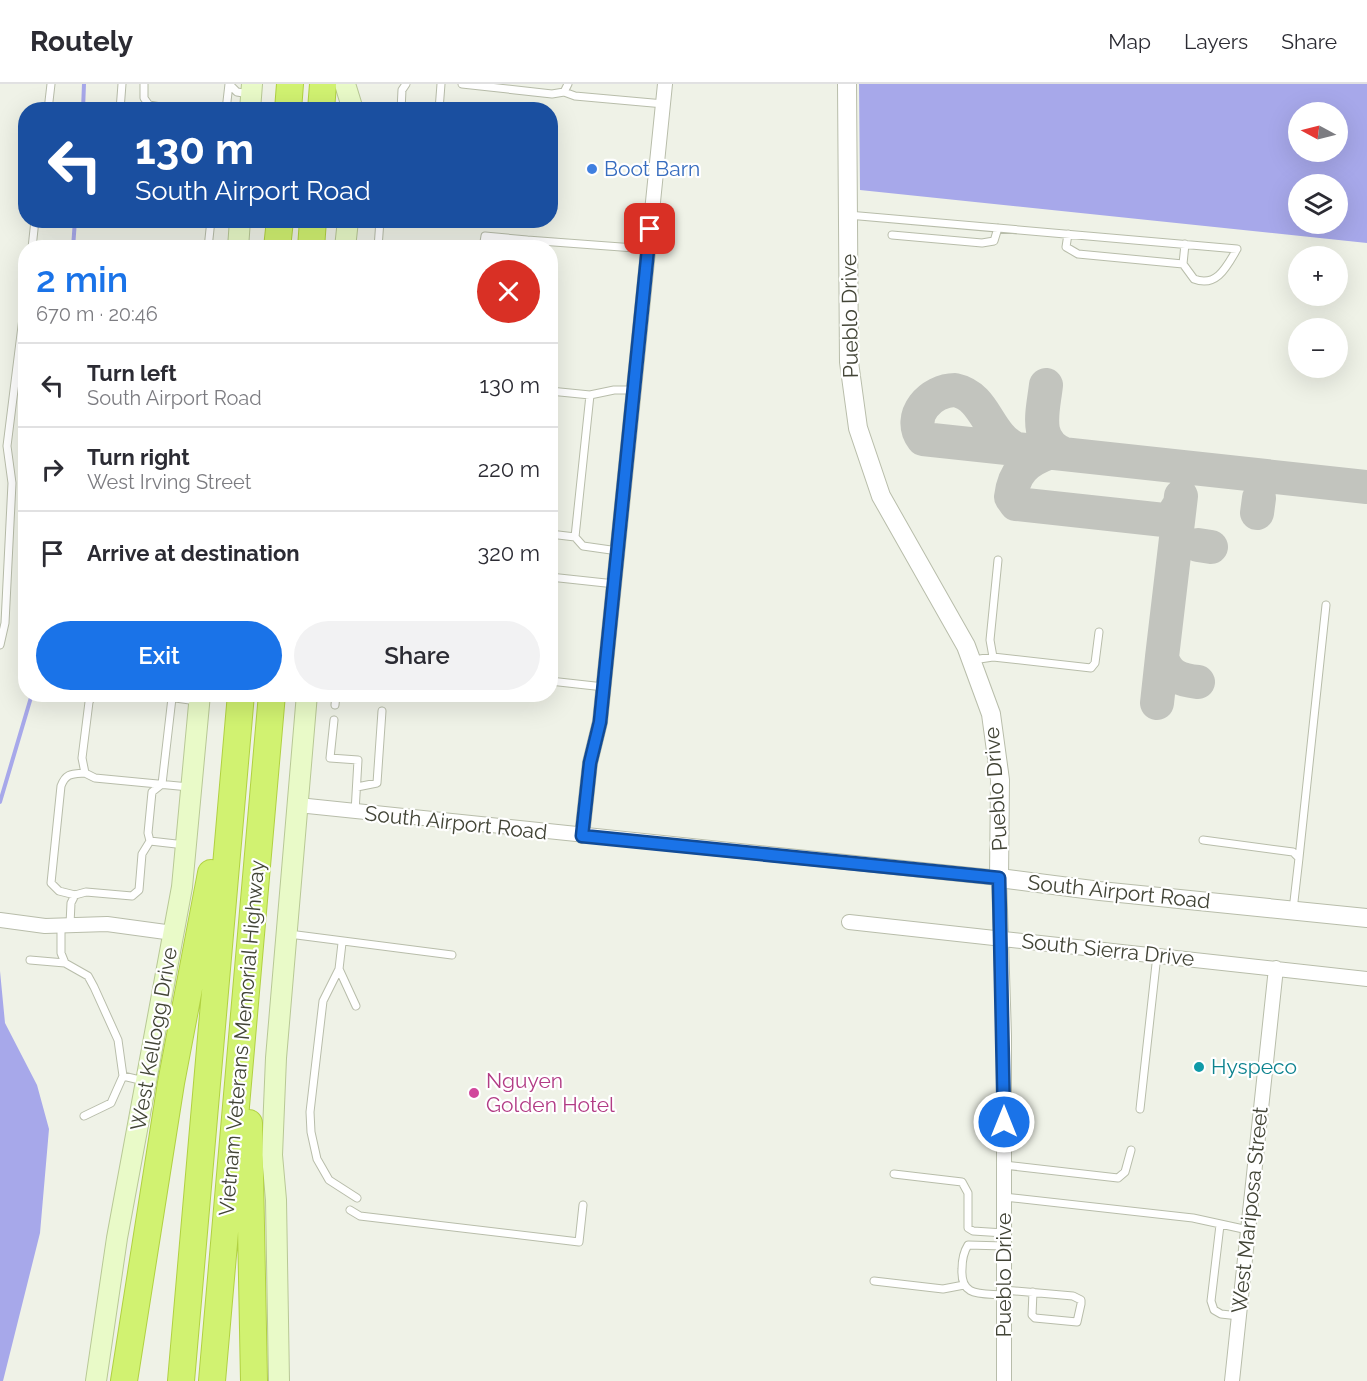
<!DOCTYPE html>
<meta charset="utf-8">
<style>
:root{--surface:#fff;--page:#f2f2f3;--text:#2b2b33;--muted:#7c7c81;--line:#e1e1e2;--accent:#1a73e8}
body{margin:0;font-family:Raleway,sans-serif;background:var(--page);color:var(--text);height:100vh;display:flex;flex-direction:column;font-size:22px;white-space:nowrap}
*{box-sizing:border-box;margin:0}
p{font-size:20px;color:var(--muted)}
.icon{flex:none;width:33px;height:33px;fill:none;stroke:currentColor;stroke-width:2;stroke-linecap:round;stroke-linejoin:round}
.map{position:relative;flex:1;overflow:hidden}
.side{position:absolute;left:18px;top:156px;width:540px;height:462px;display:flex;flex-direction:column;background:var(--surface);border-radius:24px;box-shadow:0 6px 24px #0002}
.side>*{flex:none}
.banner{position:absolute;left:18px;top:18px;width:540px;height:126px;border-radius:24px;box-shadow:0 6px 24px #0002;background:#1a4fa0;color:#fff;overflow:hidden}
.needle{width:39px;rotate:277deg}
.fabs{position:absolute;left:1288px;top:18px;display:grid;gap:12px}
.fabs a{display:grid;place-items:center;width:60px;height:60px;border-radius:50%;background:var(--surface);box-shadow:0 6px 24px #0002;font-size:30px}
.pin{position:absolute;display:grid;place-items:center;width:51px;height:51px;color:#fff;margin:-26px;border-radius:12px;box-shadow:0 3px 9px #0006}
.me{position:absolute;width:66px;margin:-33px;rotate:0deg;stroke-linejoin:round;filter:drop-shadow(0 0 4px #0008)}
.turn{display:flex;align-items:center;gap:21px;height:126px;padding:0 18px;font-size:27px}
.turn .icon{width:78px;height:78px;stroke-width:2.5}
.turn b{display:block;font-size:42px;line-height:51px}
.round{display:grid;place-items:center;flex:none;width:63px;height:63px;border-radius:32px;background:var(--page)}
.summary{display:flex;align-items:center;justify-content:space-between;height:102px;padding:0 18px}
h1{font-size:36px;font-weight:600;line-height:45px;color:var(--accent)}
.cta{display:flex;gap:12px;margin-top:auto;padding:12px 18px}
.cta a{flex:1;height:69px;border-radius:36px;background:var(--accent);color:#fff;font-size:24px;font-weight:600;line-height:69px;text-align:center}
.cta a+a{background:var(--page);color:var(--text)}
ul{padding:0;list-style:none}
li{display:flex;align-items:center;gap:18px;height:84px;padding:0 18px;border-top:2px solid var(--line)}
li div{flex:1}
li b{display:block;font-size:22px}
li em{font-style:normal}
header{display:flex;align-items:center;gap:36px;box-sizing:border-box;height:84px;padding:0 30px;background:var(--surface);border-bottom:2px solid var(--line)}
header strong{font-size:28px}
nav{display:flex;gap:33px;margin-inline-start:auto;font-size:21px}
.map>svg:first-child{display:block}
.water{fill:#a7a8ea;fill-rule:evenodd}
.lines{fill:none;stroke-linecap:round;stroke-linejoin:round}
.stream{stroke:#a7a8ea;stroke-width:4}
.taxiway{stroke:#c2c4be;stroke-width:34}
.service-casing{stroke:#b8bdaa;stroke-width:9}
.minor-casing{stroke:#b8bdaa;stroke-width:16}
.tertiary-casing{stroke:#b8bdaa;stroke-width:20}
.secondary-casing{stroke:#b8c895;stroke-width:22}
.motorway-casing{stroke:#b1d142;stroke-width:28}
.service{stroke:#fff;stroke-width:7}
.minor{stroke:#fff;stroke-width:14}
.tertiary{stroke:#fff;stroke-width:18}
.secondary{stroke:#e9fac8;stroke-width:20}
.motorway{stroke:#d1f271;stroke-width:26}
.route-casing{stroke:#114b97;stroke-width:15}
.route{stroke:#1a73e8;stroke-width:10}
.shop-dot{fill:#3f7fe0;stroke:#fff;stroke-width:2}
.culture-dot{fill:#0f9aa8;stroke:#fff;stroke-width:2}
.hotel-dot{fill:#d1479c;stroke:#fff;stroke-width:2}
.labels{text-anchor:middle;stroke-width:4.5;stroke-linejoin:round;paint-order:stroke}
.shop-label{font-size:21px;fill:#366cbe;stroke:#fff;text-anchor:start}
.street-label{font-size:21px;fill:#424436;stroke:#fff}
.culture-label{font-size:21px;fill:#0d838f;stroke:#fff;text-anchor:start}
.hotel-label{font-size:21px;fill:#b23c85;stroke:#fff;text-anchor:start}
</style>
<header>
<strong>Routely</strong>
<nav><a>Map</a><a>Layers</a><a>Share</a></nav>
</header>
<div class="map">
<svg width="1367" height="1297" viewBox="0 0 1367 1297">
<rect width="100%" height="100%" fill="#eff2e7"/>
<path class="water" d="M859,0H1367V159L860,106ZM1299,28H1338V68H1299ZM1299,100H1338V140H1299Z
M0,887L5,939L37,1001L49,1045L40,1149L3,1297H0Z"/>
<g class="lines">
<path class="stream" d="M83,26L84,0
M73,164L75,136
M0,718L32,610"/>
<path class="taxiway" d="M1046,301C1043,328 1033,357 1064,370
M1016,365L923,355C906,332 931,306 955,306C987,313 986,350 1016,365L1367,403
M1048,369C1026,377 1014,388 1011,413L1016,420L1164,436L1173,431L1178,423
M1257,429L1259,414
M1198,461L1211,463
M1162,573L1181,412
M1157,619L1162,573C1167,592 1180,596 1198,598"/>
<g class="service-casing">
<path id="service" d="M144,0V14L149,21L178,26
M229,0L237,8L250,10
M462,0L552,10L564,8L568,0
M564,8L575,12L664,20
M48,26L51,0
M120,26L122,0
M226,26L229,0
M401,26L402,6L406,0
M439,26L441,0
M848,131L1237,165C1227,182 1217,204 1194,195L1183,180
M1068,150L1066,163L1078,170L1183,180L1185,160
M892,151L982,159L994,157L998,144
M527,156L648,165
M32,164L35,136
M208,164L211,136
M378,164L380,136
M483,164L485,152L527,156L526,164
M550,307L590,311L614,306H634
M590,311L575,453L583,462L618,467
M550,450L575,453
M550,493L615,500
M0,561L5,539L12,399L7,362L26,210
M993,573L990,556L998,476
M973,576L993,573L1091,584L1095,579L1099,548
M550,597L604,603
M93,610L89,618L82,674L85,689L95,694L189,703
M147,610L197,617
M335,621L336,610
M334,636L330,674L358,676L355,728
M357,703L377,699L382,627
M1203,756L1293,768L1299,774L1293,826
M150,757L148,749L152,708L162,700L172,614
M1299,774L1326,521
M75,811L59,807L51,799L61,702C66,689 72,690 85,689
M70,840L71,819L75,811L86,808L132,812L139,806L142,770L150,757L185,761
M61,841V869L65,879L88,892L94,903L118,956L123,992L144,997
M289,850L452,871
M342,859L339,885L323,917L310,1028L311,1048L317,1075L329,1096L357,1114
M30,876L65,879
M339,885L356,922
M1140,1025L1157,871
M84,1032L111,1019L123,992
M1004,1081L1118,1094L1125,1088L1131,1066
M894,1090L962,1098L968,1109V1144L973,1147L1004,1149
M1004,1113L1193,1134L1248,1146
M350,1126L360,1132L579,1158L583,1121
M1220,1141L1211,1217L1214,1226L1221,1230L1239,1232
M874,1197L943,1205L964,1201
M1004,1206L1073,1212L1081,1216V1220L1077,1238L1035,1234L1032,1231L1033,1208
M1004,1211C982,1209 960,1214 962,1185C962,1176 963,1169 968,1161L1004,1162"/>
</g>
<g class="minor-casing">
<path id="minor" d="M298,721L999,794L1004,952V1297
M582,752L590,679L600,638L665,0
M0,836L45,842L107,840L173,849
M849,838L1367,895
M1232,1297L1276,884"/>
</g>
<g class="tertiary-casing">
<path id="tertiary" d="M847,0L849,278L858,344L881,412L966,562L991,630L1000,696L999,794L1100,807L1367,834"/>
</g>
<g class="secondary-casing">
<path id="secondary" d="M345,0L353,26
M250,26L252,0
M238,164L240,136
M345,164L348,136
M96,1297L117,1154L182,803L200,610
M279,1297L276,1116L272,1071L276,974L307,610"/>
</g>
<g class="motorway-casing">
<path id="motorway" d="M288,26L290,0
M321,26L323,0
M277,164L280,136
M311,164L313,136
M249,1039L254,1297
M124,1297L171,999L211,789
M181,1297L241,610
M212,1297L272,610"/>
</g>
<use href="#service" class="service"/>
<use href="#minor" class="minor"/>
<use href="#tertiary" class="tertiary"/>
<use href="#secondary" class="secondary"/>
<use href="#motorway" class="motorway"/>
</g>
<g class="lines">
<g class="route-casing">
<path id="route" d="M650,145L600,638L590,679L582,752L999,794L1004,1038"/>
</g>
<use href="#route" class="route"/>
</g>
<circle class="shop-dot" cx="592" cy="85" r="6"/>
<circle class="culture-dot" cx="1199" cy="983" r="6"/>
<circle class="hotel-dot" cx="474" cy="1009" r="6"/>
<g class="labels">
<g class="shop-label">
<text x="604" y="92">Boot Barn</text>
</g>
<g class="street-label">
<text transform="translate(850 232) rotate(-91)" y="7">Pueblo Drive</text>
<text transform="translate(996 705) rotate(-94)" y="7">Pueblo Drive</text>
<text transform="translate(456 739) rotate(6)" y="7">South Airport Road</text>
<text transform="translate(1119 808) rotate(6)" y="7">South Airport Road</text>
<text transform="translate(1108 866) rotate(6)" y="7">South Sierra Drive</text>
<text transform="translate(242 954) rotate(-85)" y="7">Vietnam Veterans Memorial Highway</text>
<text transform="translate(154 955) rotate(-80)" y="7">West Kellogg Drive</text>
<text transform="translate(1250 1126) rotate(-84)" y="7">West Mariposa Street</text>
<text transform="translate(1004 1191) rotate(-90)" y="7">Pueblo Drive</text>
</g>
<g class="culture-label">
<text x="1211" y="990">Hyspeco</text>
</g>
<g class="hotel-label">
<text x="486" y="1004">Nguyen<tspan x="486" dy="24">Golden Hotel</tspan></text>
</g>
</g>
</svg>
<div class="fabs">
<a><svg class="needle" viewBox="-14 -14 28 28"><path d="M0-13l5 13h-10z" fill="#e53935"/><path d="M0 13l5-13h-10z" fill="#7c7c81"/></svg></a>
<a><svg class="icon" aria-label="layers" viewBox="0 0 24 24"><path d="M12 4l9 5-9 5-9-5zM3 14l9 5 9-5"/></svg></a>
<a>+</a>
<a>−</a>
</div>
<div class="pin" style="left:650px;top:145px;background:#d93025"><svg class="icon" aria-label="arrive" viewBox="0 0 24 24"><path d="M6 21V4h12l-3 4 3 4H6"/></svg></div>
<svg class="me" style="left:1004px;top:1038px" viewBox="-20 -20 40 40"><circle r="17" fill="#1a73e8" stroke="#fff" stroke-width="3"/><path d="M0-11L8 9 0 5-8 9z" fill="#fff"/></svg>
<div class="banner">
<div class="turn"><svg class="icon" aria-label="left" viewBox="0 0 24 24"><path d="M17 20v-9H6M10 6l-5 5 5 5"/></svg><div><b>130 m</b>South Airport Road</div></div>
</div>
<section class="side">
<div class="summary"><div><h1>2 min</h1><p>670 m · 20:46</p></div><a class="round" style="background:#d93025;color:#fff"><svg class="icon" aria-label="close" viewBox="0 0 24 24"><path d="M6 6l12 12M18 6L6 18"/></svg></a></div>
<ul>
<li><svg class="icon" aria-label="left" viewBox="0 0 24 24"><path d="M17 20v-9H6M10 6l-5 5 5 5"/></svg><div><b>Turn left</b><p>South Airport Road</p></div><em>130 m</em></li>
<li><svg class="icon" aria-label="right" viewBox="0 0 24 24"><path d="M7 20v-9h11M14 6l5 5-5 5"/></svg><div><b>Turn right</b><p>West Irving Street</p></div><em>220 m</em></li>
<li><svg class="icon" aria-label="arrive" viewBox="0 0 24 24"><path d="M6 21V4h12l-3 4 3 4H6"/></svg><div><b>Arrive at destination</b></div><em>320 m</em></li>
</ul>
<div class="cta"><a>Exit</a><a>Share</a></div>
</section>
</div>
